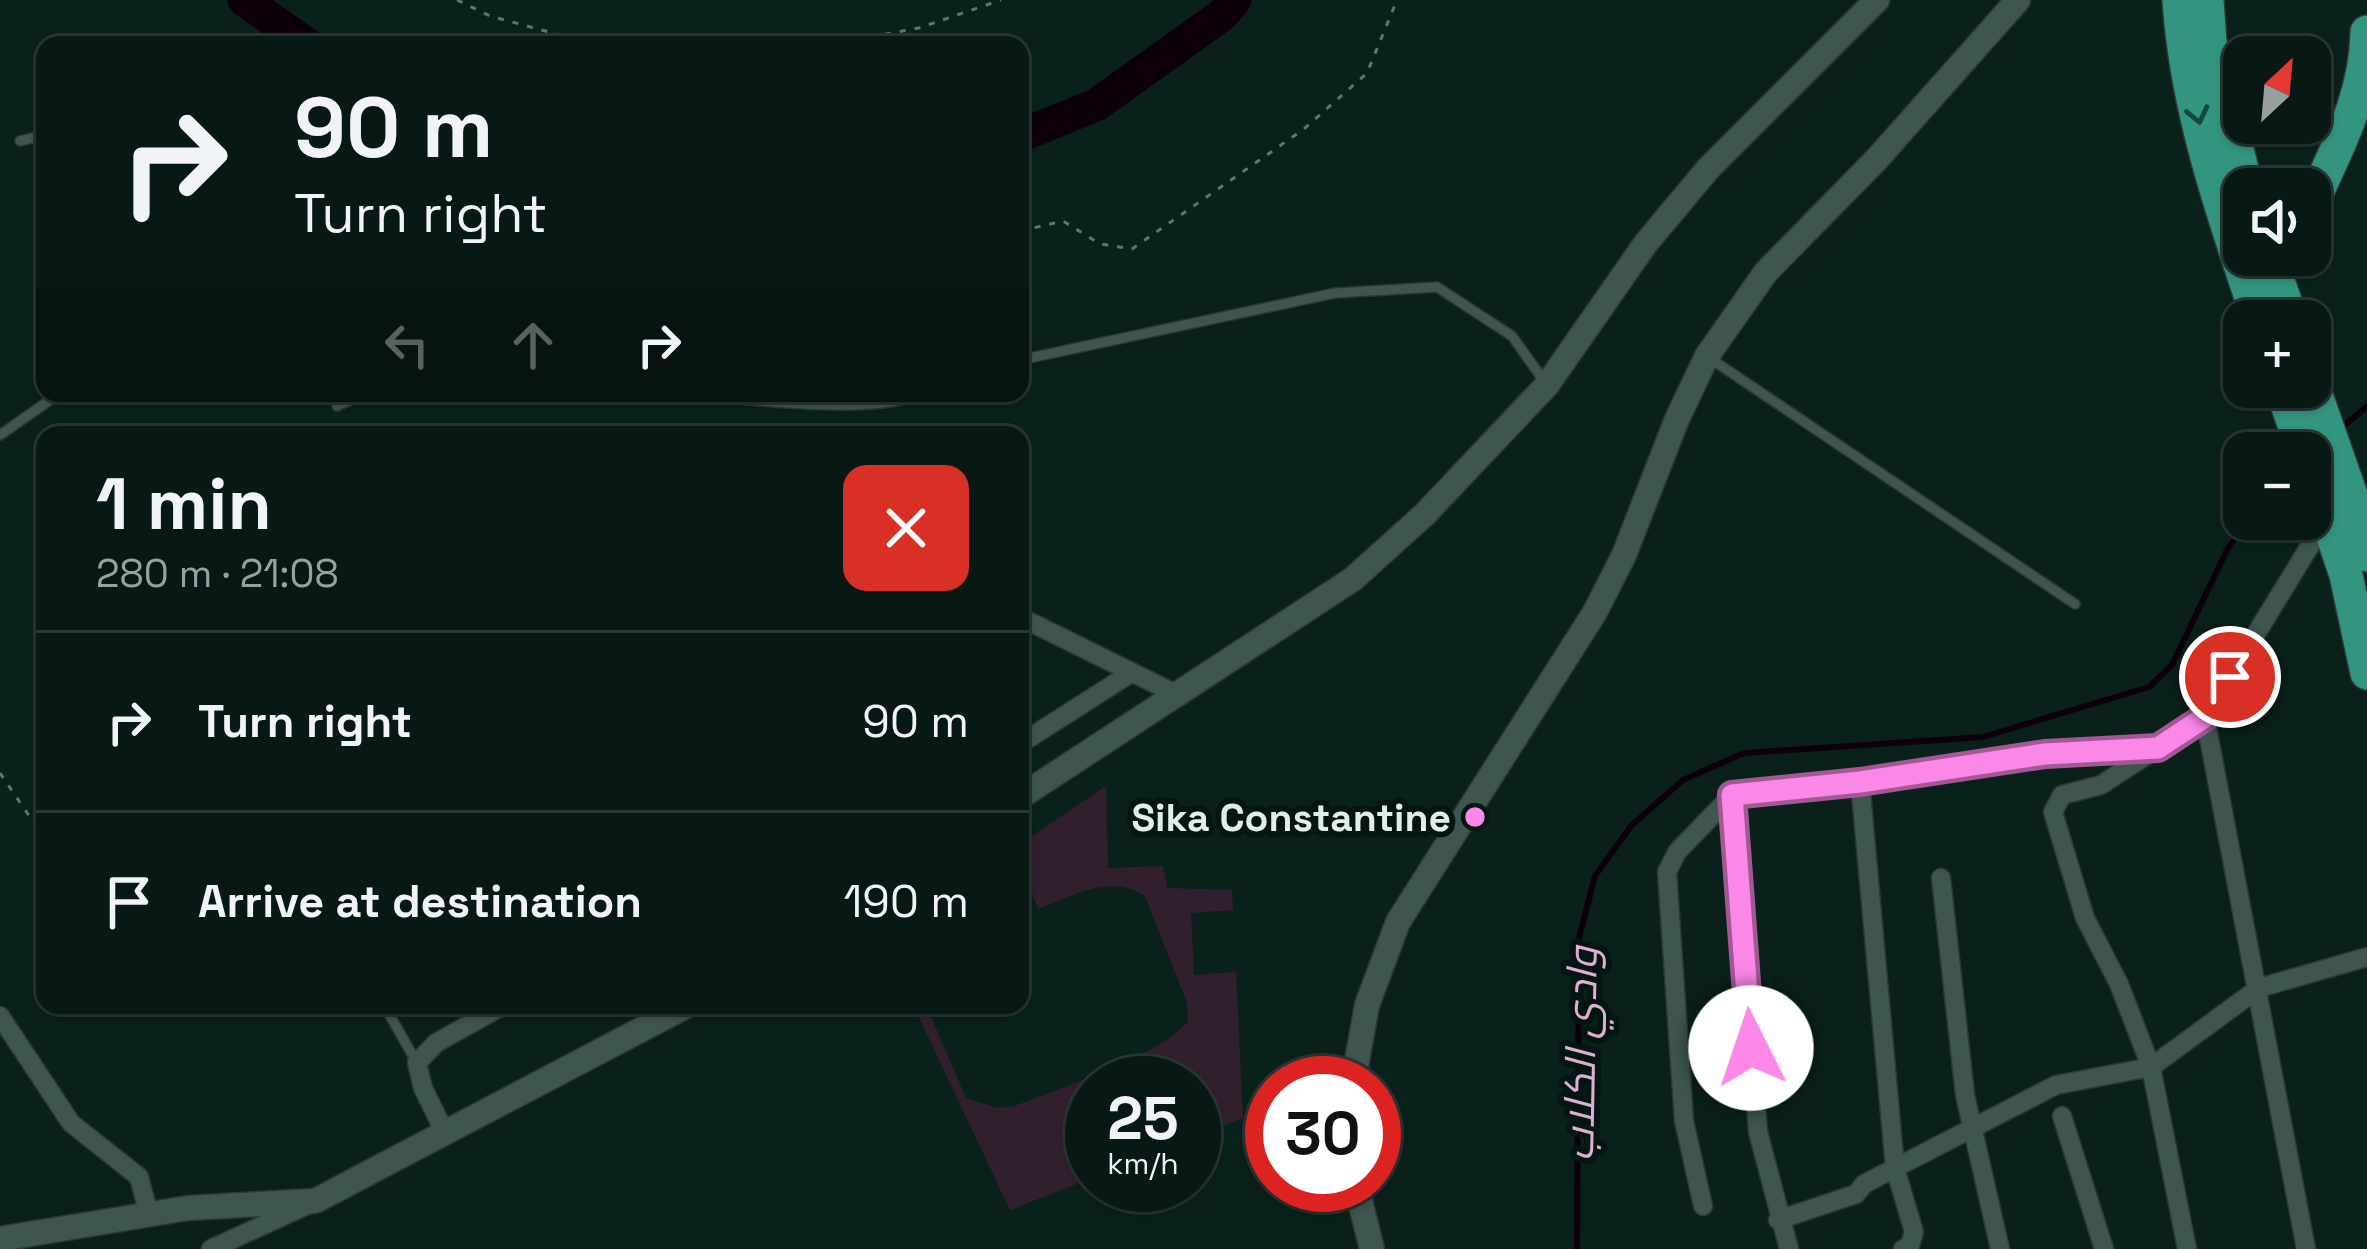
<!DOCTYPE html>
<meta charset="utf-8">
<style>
:root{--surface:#081814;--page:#162522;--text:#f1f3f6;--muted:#98a0a0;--line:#293734}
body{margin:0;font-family:"Space Grotesk",Cairo,sans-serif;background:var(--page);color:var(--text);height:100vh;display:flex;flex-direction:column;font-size:45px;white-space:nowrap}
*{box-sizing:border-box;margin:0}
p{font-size:39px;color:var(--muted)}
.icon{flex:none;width:66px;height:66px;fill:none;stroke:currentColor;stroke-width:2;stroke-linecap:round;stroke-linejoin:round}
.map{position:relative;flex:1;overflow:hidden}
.sheet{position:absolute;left:36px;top:426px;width:993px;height:588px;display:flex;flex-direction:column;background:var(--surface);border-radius:24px;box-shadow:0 3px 9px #0004,0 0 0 3px var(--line)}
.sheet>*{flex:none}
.banner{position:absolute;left:36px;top:36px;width:993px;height:366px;border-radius:24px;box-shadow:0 3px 9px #0004,0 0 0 3px var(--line);background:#081814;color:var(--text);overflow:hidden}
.needle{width:78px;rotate:26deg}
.controls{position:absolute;left:2223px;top:36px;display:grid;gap:24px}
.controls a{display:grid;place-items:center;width:108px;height:108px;border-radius:24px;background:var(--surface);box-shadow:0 3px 9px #0004,0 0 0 3px var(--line);font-size:60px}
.speed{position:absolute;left:1065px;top:1056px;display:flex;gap:24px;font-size:60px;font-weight:700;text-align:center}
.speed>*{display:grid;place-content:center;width:156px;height:156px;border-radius:50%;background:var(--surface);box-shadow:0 3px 9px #0004,0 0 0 3px var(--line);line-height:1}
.speed small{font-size:30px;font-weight:400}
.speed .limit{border:18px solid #d22;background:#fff;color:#111}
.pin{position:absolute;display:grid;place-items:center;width:102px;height:102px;color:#fff;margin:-51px;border:6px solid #fff;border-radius:50%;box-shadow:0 3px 12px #0007}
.me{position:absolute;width:132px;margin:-66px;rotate:356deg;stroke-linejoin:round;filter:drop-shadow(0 0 9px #0008)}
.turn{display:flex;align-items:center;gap:42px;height:252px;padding:0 60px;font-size:54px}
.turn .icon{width:156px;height:156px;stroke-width:2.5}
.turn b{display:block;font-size:84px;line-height:102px}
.lanes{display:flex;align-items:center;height:114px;padding:0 60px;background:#0003;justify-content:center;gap:60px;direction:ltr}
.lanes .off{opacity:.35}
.round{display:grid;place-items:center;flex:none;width:126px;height:126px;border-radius:24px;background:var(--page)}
.headline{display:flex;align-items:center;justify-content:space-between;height:204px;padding:0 60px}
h1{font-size:72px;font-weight:700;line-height:90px}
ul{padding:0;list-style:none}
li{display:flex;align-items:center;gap:36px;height:180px;padding:0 60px;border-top:3px solid var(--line)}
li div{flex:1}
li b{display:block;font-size:45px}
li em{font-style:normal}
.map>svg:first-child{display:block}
.green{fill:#321f2e}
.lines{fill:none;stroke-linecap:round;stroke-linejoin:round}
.stream{stroke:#0d000b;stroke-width:6}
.river{stroke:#0d000b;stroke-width:33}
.lane-casing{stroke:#2d3734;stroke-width:12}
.street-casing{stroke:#2d3734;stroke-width:21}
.secondary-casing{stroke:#2d3734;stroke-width:27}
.highway-casing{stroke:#2d3734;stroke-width:36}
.path{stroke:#61746f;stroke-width:3;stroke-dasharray:6 9;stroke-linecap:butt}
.lane{stroke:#3f554f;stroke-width:9}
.street{stroke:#3f554f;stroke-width:18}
.secondary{stroke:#3f554f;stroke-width:24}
.highway{stroke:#33947f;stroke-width:33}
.oneway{stroke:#16483e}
.route-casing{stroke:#a35896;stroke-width:30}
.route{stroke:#fb87e6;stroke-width:21}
.poi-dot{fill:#fb87e6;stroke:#031612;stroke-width:4.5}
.labels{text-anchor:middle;stroke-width:12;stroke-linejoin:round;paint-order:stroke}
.poi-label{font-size:39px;font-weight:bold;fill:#e1eeea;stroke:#031612;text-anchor:end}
.water-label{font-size:42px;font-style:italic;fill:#e0aed5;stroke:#031612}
</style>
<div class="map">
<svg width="2367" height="1249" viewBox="0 0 2367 1249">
<rect width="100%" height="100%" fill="#0a201b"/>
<path class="green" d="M1106,786L1108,868L1163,866L1167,888L1232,890L1233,910L1191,913L1194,975L1236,972L1243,1118L1194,1137V1083H1092V1178L1010,1210L913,1005H926L966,1098L997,1108L1015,1106C1061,1087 1158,1058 1188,1021L1187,1003L1145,896C1110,873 1073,896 1038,909L1030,888L1020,892V844Z"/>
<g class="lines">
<path class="stream" d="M2338,431L2367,406
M1577,1249L1579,938L1595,876L1631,826L1683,780L1744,753L1983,737L2149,687L2172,665L2227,550L2249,519"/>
<path class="river" d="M244,0L308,45
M1020,136L1096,105L1222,15L1235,0"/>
<g class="lane-casing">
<path id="lane" d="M20,141L45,135
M1711,359L2075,604
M1020,360L1335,293L1437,287L1512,336L1544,381
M695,393C734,400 891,416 917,393
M337,406L366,393
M0,435L60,393
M384,1005L417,1063"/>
</g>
<g class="street-casing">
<path id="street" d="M1020,617L1180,696
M2205,717L2306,1249
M1020,744L1131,673
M1860,782L1895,1168L1914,1232L1910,1245L1903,1249
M1732,795L1758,1132L1789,1249
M1941,878L1965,1095L2000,1249
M0,1016L71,1123L139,1177L149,1215
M2062,1116L2104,1249
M445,1133L423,1088L417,1063L436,1043L504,1005
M1703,1206L1684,1121L1667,872L1677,852L1732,795L1860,782L2045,754L2156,749
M1778,1220L1856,1194L1864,1184L2056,1085L2151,1067L2259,988L2367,957
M211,1249L305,1206
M2187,1249L2151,1067L2119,984L2085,918L2053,812L2062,795L2101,785L2205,717L2327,518"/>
</g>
<g class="secondary-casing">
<path id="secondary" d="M1020,797L1353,579L1425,514L1547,385L1646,243L1708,169L1877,0
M1353,1083L1367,1005L1398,922L1595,612L1624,555L1677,419L1707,356L1766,272L1876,160L2018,0
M1356,1185L1372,1249
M0,1239L188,1208L315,1201L688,1005"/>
</g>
<g class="highway-casing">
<path id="highway" d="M2179,0C2186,110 2224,218 2259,321
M2207,0L2210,42L2247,189
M2310,208C2336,149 2366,98 2367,32
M2269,255L2292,321
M2310,378L2351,495L2367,555
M2281,387L2304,453
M2310,469L2346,575L2367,673"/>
</g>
<path class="path" d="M457,0L490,16L597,45
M826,45L919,28L1001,0
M1020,231L1063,221L1100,244L1132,249L1304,129L1367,73L1397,0
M0,773L45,839"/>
<use href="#lane" class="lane"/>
<use href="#street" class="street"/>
<use href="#secondary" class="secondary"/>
<use href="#highway" class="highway"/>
</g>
<defs><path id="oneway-chevron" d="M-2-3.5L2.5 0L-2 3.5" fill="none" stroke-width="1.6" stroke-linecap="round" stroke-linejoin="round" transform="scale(3)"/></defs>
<use class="oneway" href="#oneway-chevron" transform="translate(2198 115) rotate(77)"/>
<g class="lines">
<g class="route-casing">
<path id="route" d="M1751,1048L1732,795L1860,782L2045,754L2158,748L2205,717L2230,677"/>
</g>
<use href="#route" class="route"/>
</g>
<circle class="poi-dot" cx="1475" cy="817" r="12"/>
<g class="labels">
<g class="poi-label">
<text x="1451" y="831">Sika Constantine</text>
</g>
<g class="water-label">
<text transform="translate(1580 1054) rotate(-89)" y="15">وادي الكلاب</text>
</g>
</g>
</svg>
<div class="controls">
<a><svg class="needle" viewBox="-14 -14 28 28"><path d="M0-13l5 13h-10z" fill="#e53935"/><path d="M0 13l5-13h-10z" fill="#98a0a0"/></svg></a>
<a><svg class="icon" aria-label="sound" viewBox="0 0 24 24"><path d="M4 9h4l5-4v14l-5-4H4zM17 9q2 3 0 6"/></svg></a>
<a>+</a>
<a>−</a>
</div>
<div class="speed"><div>25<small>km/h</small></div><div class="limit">30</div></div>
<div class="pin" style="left:2230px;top:677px;background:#d93025"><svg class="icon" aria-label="arrive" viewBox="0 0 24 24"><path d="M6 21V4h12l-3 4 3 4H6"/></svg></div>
<svg class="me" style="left:1751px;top:1048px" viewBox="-20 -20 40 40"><circle r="19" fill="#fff"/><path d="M0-13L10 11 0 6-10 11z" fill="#fb87e6"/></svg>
<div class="banner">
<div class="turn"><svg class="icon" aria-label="right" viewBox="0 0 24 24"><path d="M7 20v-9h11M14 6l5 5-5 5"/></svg><div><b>90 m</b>Turn right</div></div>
<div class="lanes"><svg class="icon off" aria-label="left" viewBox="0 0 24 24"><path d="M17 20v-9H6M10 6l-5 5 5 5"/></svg><svg class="icon off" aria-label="ahead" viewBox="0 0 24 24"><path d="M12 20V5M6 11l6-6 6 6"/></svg><svg class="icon" aria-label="right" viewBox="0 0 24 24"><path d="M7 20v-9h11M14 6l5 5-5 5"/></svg></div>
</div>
<section class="sheet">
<div class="headline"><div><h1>1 min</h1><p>280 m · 21:08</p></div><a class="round" style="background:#d93025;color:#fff"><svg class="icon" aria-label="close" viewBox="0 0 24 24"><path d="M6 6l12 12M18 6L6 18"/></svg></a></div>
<ul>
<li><svg class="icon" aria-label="right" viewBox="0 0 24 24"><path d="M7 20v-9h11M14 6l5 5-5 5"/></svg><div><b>Turn right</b></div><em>90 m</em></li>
<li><svg class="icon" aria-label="arrive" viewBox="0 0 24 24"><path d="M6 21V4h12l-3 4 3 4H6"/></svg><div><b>Arrive at destination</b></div><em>190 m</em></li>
</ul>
</section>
</div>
